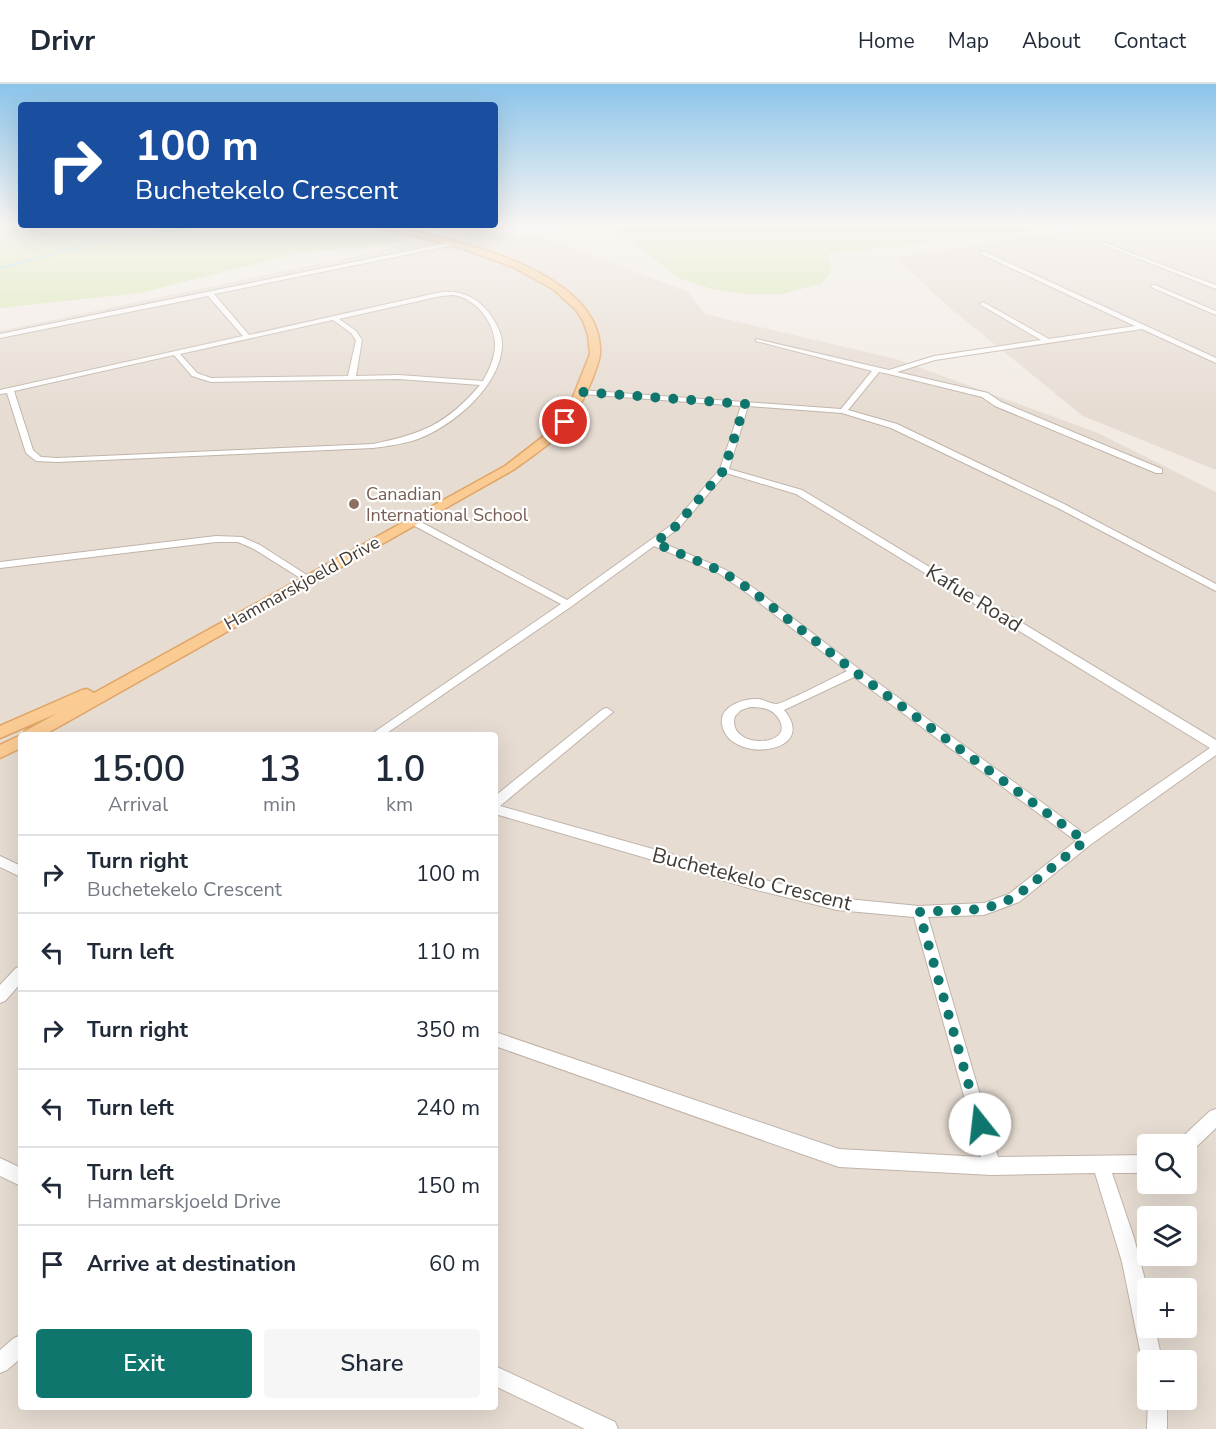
<!DOCTYPE html>
<meta charset="utf-8">
<style>
:root{--surface:#fff;--page:#f6f6f7;--text:#1f2937;--muted:#747a83;--line:#e0e1e3;--accent:#0f766e}
body{margin:0;font-family:"Nunito Sans",sans-serif;background:var(--page);color:var(--text);height:100vh;display:flex;flex-direction:column;font-size:22px;white-space:nowrap}
*{box-sizing:border-box;margin:0}
p{font-size:20px;color:var(--muted)}
.icon{flex:none;width:33px;height:33px;fill:none;stroke:currentColor;stroke-width:2;stroke-linecap:round;stroke-linejoin:round}
.map{position:relative;flex:1;overflow:hidden}
.details{position:absolute;left:18px;top:648px;width:480px;height:678px;display:flex;flex-direction:column;background:var(--surface);border-radius:6px;box-shadow:0 6px 24px #0002}
.details>*{flex:none}
.guide{position:absolute;left:18px;top:18px;width:480px;height:126px;border-radius:6px;box-shadow:0 6px 24px #0002;background:#1a4fa0;color:#fff;overflow:hidden}
.controls{position:absolute;left:1137px;top:1050px;display:grid;gap:12px}
.controls a{display:grid;place-items:center;width:60px;height:60px;border-radius:6px;background:var(--surface);box-shadow:0 6px 24px #0002;font-size:30px}
.pin{position:absolute;display:grid;place-items:center;width:51px;height:51px;color:#fff;margin:-26px;border:3px solid #fff;border-radius:50%;box-shadow:0 2px 6px #0007}
.me{position:absolute;width:66px;margin:-33px;rotate:344deg;stroke-linejoin:round;filter:drop-shadow(0 0 4px #0008)}
.turn{display:flex;align-items:center;gap:21px;height:126px;padding:0 18px;font-size:27px}
.turn .icon{width:78px;height:78px;stroke-width:2.5}
.turn b{display:block;font-size:42px;line-height:51px}
.eta{display:flex;justify-content:space-evenly;align-items:center;height:102px;text-align:center}
.eta b{font-size:36px;font-weight:600;line-height:42px}
.button{display:flex;gap:12px;margin-top:auto;padding:12px 18px}
.button a{flex:1;height:69px;border-radius:6px;background:var(--accent);color:#fff;font-size:24px;font-weight:600;line-height:69px;text-align:center}
.button a+a{background:var(--page);color:var(--text)}
ul{padding:0;list-style:none}
li{display:flex;align-items:center;gap:18px;height:78px;padding:0 18px;border-top:2px solid var(--line)}
li div{flex:1}
li b{display:block;font-size:22px}
li em{font-style:normal}
header{display:flex;align-items:center;gap:36px;box-sizing:border-box;height:84px;padding:0 30px;background:var(--surface);border-bottom:2px solid var(--line)}
header strong{font-size:28px}
nav{display:flex;gap:33px;margin-inline-start:auto;font-size:21px}
.map>svg:first-child{display:block}
.residential{fill:#e6dcd2;fill-rule:evenodd}
.green{fill:#d6e5ae}
.lines{fill:none;stroke-linecap:round;stroke-linejoin:round}
.stream{stroke:#a1dcee;stroke-width:2}
.minor-casing{stroke:#c0b4aa;stroke-width:2}
.major-casing{stroke:#e0a564;stroke-width:3}
.minor{fill:#fff;fill-rule:evenodd}
.major{fill:#fbcb94;fill-rule:evenodd}
.route{stroke:#0f766e;stroke-width:10;stroke-dasharray:0 18}
.education-dot{fill:#8d6e63;stroke:#fff;stroke-width:2}
.labels{text-anchor:middle;stroke-width:4.5;stroke-linejoin:round;paint-order:stroke}
.far-education-label{font-size:18px;fill:#785e54;stroke:#fff;text-anchor:start}
.far-street-label{font-size:18px;fill:#443b34;stroke:#fff}
.street-label{font-size:21px;fill:#443b34;stroke:#fff}
</style>
<header>
<strong>Drivr</strong>
<nav><a>Home</a><a>Map</a><a>About</a><a>Contact</a></nav>
</header>
<div class="map">
<svg width="1216" height="1345" viewBox="0 0 1216 1345">
<rect width="100%" height="100%" fill="#f2ebe4"/>
<path class="residential" d="M1116,139H1216V386L1083,332L949,223L896,174Z
M477,150L553,156L688,208L705,230L896,275L1098,349L1216,408V1345H0V247L412,160ZM21,651H495V1323H21ZM1148,1060H1186V1100H1148ZM1148,1132H1186V1172H1148ZM1148,1204H1186V1244H1148ZM1148,1276H1186V1316H1148Z"/>
<path class="green" d="M7,139H21V141L1086,139L1040,146L827,170L832,186L821,200L782,210H744L713,205L680,195L611,141L441,145L387,160L298,169L140,209L0,224V141Z"/>
<g class="lines">
<path class="stream" d="M0,184L116,153L211,141"/>
<g class="minor-casing">
<path id="minor" d="M1099,157L1216,201V205L1099,159Z
M452,158L454,161L214,210L249,251L441,208C461,206 477,213 489,229C496,239 503,250 502,263C499,303 454,341 418,355C404,360 388,362 373,364L57,378L36,377L26,369L7,309L0,310V306L243,252L208,212L0,254V250ZM453,211C476,214 495,239 495,261C495,274 489,286 483,297L399,291L356,292L362,256L356,247L339,235L441,212ZM333,236L351,249L356,256L348,292L211,294L197,289L180,270ZM174,271L192,292L211,298L399,295L480,301C447,340 422,350 373,360L57,374L41,373L33,366L14,307Z
M983,167L1216,274V279L1142,245L935,276L897,288L988,309L1001,318L1162,385V389H1156L995,322L982,313L889,290L879,288L848,326L897,340L1064,420L1216,500V507L1058,424L891,344L842,329L748,322L729,385L802,406L1216,656V671L1090,761L1019,818L984,831L928,833L998,1073L1148,1071V1089H1112L1134,1154L1148,1207V1244H1155L1162,1276H1148V1284L1142,1276L1122,1178L1095,1089L992,1091L839,1083L495,962V948L839,1065L981,1073L914,833L837,826L749,804L495,730V712L603,625L607,624L613,628L500,722L749,792L837,814L919,822L984,819L1009,810L1076,757L854,593L784,626C821,670 728,681 722,640C719,622 744,614 759,615C764,616 771,620 776,620C783,620 837,592 847,587L747,509L720,490L654,462L572,522L384,651H370L561,520L411,440V436H417L567,516L673,440L720,385L741,322L582,310H579V306L841,325L872,287L756,257V255L889,286L934,272L1041,256L981,221L980,220L983,218L1049,255L1135,242L981,170ZM726,389L796,410L1210,664L1085,750L859,585L755,505L726,486L660,458L679,444ZM750,623C760,623 770,624 776,631C803,664 725,667 735,632L741,626Z
M1151,201H1155L1216,227V231L1151,203Z
M216,452L242,453L260,461L313,495L311,497H305L254,465L238,458H216L0,484V478Z
M0,772L21,782V793L0,783Z
M21,883V899L5,917L0,919V901L16,884Z
M1216,1025V1044L1192,1067L1186,1069V1060H1178L1180,1055L1210,1027Z
M0,1074L21,1084V1102L0,1092Z
M21,1251V1274L7,1286L0,1289V1266L14,1254Z
M495,1282L615,1338L618,1345H585L495,1302Z
M1148,1315L1167,1316V1345H1147Z"/>
</g>
<g class="major-casing">
<path id="major" d="M371,141C401,141 432,152 460,159C509,172 604,205 600,270C599,279 595,287 592,296C584,314 576,332 563,347C548,362 530,374 513,386L44,651H23L25,647L58,629L0,654V642L82,606L87,605L94,609L505,382L549,348L569,323L590,270L588,251L583,237L576,226L553,205L513,183L461,164Z
M21,651V664L0,674V661Z"/>
</g>
<use href="#minor" class="minor"/>
<use href="#major" class="major"/>
</g>
<linearGradient id="sky" x2="0" y2="1"><stop stop-color="#8bc4ea"/><stop offset="0.43" stop-color="#f9f6f3"/><stop offset="1" stop-color="#f9f6f3" stop-opacity="0"/></linearGradient>
<rect width="1216" height="327" fill="url(#sky)"/>
<g class="lines">
<path class="route" d="M565,338L582,308L745,320L724,386L676,442L655,459L723,488L752,507L855,588L1085,757L1014,814L984,825L919,828L980,1040"/>
</g>
<circle class="education-dot" cx="354" cy="420" r="6"/>
<g class="labels">
<g class="far-education-label">
<text x="366" y="416">Canadian<tspan x="366" dy="21">International School</tspan></text>
</g>
<g class="far-street-label">
<text transform="translate(302 499) rotate(-29)" y="6">Hammarskjoeld Drive</text>
</g>
<g class="street-label">
<text transform="translate(974 514) rotate(32)" y="7">Kafue Road</text>
<text transform="translate(752 795) rotate(14)" y="7">Buchetekelo Crescent</text>
</g>
</g>
</svg>
<div class="controls">
<a><svg class="icon" aria-label="search" viewBox="0 0 24 24"><circle cx="10" cy="10" r="6"/><path d="M15 15l6 6"/></svg></a>
<a><svg class="icon" aria-label="layers" viewBox="0 0 24 24"><path d="M12 4l9 5-9 5-9-5zM3 14l9 5 9-5"/></svg></a>
<a>+</a>
<a>−</a>
</div>
<div class="pin" style="left:565px;top:338px;background:#d93025"><svg class="icon" aria-label="arrive" viewBox="0 0 24 24"><path d="M6 21V4h12l-3 4 3 4H6"/></svg></div>
<svg class="me" style="left:980px;top:1040px" viewBox="-20 -20 40 40"><circle r="19" fill="#fff"/><path d="M0-13L10 11 0 6-10 11z" fill="#0f766e"/></svg>
<div class="guide">
<div class="turn"><svg class="icon" aria-label="right" viewBox="0 0 24 24"><path d="M7 20v-9h11M14 6l5 5-5 5"/></svg><div><b>100 m</b>Buchetekelo Crescent</div></div>
</div>
<section class="details">
<div class="eta">
<div><b>15:00</b><p>Arrival</p></div>
<div><b>13</b><p>min</p></div>
<div><b>1.0</b><p>km</p></div>
</div>
<ul>
<li><svg class="icon" aria-label="right" viewBox="0 0 24 24"><path d="M7 20v-9h11M14 6l5 5-5 5"/></svg><div><b>Turn right</b><p>Buchetekelo Crescent</p></div><em>100 m</em></li>
<li><svg class="icon" aria-label="left" viewBox="0 0 24 24"><path d="M17 20v-9H6M10 6l-5 5 5 5"/></svg><div><b>Turn left</b></div><em>110 m</em></li>
<li><svg class="icon" aria-label="right" viewBox="0 0 24 24"><path d="M7 20v-9h11M14 6l5 5-5 5"/></svg><div><b>Turn right</b></div><em>350 m</em></li>
<li><svg class="icon" aria-label="left" viewBox="0 0 24 24"><path d="M17 20v-9H6M10 6l-5 5 5 5"/></svg><div><b>Turn left</b></div><em>240 m</em></li>
<li><svg class="icon" aria-label="left" viewBox="0 0 24 24"><path d="M17 20v-9H6M10 6l-5 5 5 5"/></svg><div><b>Turn left</b><p>Hammarskjoeld Drive</p></div><em>150 m</em></li>
<li><svg class="icon" aria-label="arrive" viewBox="0 0 24 24"><path d="M6 21V4h12l-3 4 3 4H6"/></svg><div><b>Arrive at destination</b></div><em>60 m</em></li>
</ul>
<div class="button"><a>Exit</a><a>Share</a></div>
</section>
</div>
